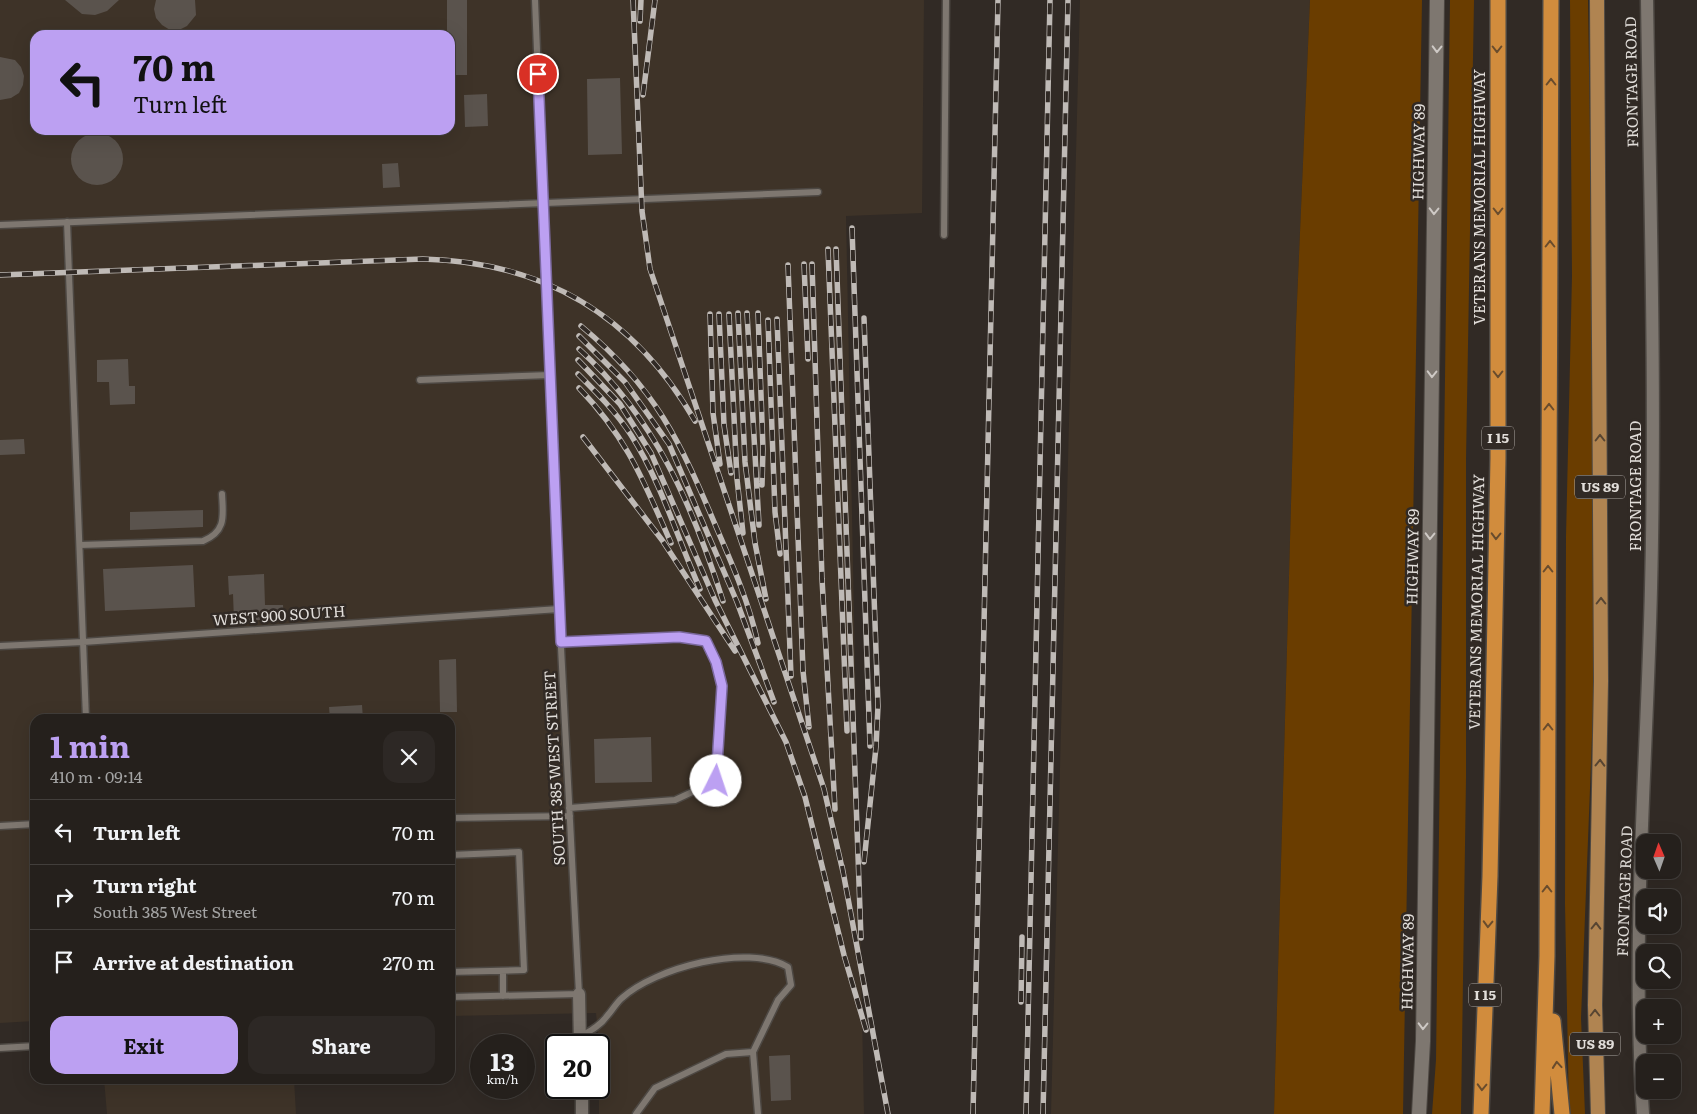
<!DOCTYPE html>
<meta charset="utf-8">
<style>
:root{--surface:#25201c;--page:#2d2825;--text:#f1f3f6;--muted:#a3a3a3;--line:#423e3b;--accent:#bca0f2}
body{margin:0;font-family:Literata,serif;background:var(--page);color:var(--text);height:100vh;display:flex;flex-direction:column;font-size:19px;white-space:nowrap}
*{box-sizing:border-box;margin:0}
p{font-size:16px;color:var(--muted)}
.icon{flex:none;width:28px;height:28px;fill:none;stroke:currentColor;stroke-width:2;stroke-linecap:round;stroke-linejoin:round}
.map{position:relative;flex:1;overflow:hidden}
.panel{position:absolute;left:30px;top:714px;width:425px;height:370px;display:flex;flex-direction:column;background:var(--surface);border-radius:15px;box-shadow:0 5px 20px #0002,0 0 0 1px var(--line)}
.panel>*{flex:none}
.banner{position:absolute;left:30px;top:30px;width:425px;height:105px;border-radius:15px;box-shadow:0 5px 20px #0002,0 0 0 1px var(--line);background:#bca0f2;color:#111;overflow:hidden}
.needle{width:32px;rotate:358deg}
.tools{position:absolute;left:1636px;top:834px;display:grid;gap:10px}
.tools a{display:grid;place-items:center;width:45px;height:45px;border-radius:10px;background:var(--surface);box-shadow:0 5px 20px #0002,0 0 0 1px var(--line);font-size:25px}
.speed{position:absolute;left:470px;top:1034px;display:flex;gap:10px;font-size:25px;font-weight:700;text-align:center}
.speed>*{display:grid;place-content:center;width:65px;height:65px;border-radius:50%;background:var(--surface);box-shadow:0 5px 20px #0002,0 0 0 1px var(--line);line-height:1}
.speed small{font-size:12px;font-weight:400}
.speed .limit{border:2px solid #111;border-radius:8px;background:#fff;color:#111}
.pin{position:absolute;display:grid;place-items:center;width:42px;height:42px;color:#fff;margin:-21px;border:2px solid #fff;border-radius:50%;box-shadow:0 1px 5px #0007}
.me{position:absolute;width:55px;margin:-28px;rotate:4deg;stroke-linejoin:round;filter:drop-shadow(0 0 4px #0008)}
.turn{display:flex;align-items:center;gap:18px;height:105px;padding:0 20px;font-size:22px}
.turn .icon{width:65px;height:65px;stroke-width:2.5}
.turn b{display:block;font-size:35px;line-height:42px}
.round{display:grid;place-items:center;flex:none;width:52px;height:52px;border-radius:15px;background:var(--page)}
.headline{display:flex;align-items:center;justify-content:space-between;height:85px;padding:0 20px}
h1{font-size:30px;font-weight:700;line-height:38px;color:var(--accent)}
.primary-button{display:flex;gap:10px;margin-top:auto;padding:10px 20px}
.primary-button a{flex:1;height:58px;border-radius:15px;background:var(--accent);color:#111;font-size:20px;font-weight:700;line-height:58px;text-align:center}
.primary-button a+a{background:var(--page);color:var(--text)}
ul{padding:0;list-style:none}
li{display:flex;align-items:center;gap:15px;height:65px;padding:0 20px;border-top:1px solid var(--line)}
li div{flex:1}
li b{display:block;font-size:19px}
li em{font-style:normal}
.map>svg:first-child{display:block}
.built{fill:#3e3328;fill-rule:evenodd}
.green{fill:#6a3d00}
.building{fill:#5a534d}
.lines{fill:none;stroke-linecap:round;stroke-linejoin:round}
.service-casing{stroke:#4d4843;stroke-width:9}
.minor-casing{stroke:#4d4843;stroke-width:15}
.secondary-casing{stroke:#4d4843;stroke-width:16}
.primary-casing{stroke:#4d4843;stroke-width:16}
.motorway-casing{stroke:#4d4843;stroke-width:18}
.service{stroke:#7e7770;stroke-width:6}
.minor{stroke:#7e7770;stroke-width:12}
.secondary{stroke:#7e7770;stroke-width:14}
.primary{stroke:#b08451;stroke-width:14}
.motorway{stroke:#d18c3d;stroke-width:15}
.rail-casing{stroke:#bfbab6;stroke-width:5.5}
.rail{stroke:#312a25;stroke-width:4;stroke-dasharray:11;stroke-linecap:butt}
.oneway{stroke:#cec9c5}
.oneway2{stroke:#694c2d}
.oneway3{stroke:#574532}
.route-casing{stroke:#7a689d;stroke-width:12}
.route{stroke:#bca0f2;stroke-width:9}
.labels{text-anchor:middle;stroke-width:5;stroke-linejoin:round;paint-order:stroke}
.shield{fill:#312a25;stroke:#ada8a4;stroke-width:1}
.shield-label{font-size:14px;font-weight:bold;fill:#e2deda}
.street-label{font-size:15px;fill:#e2deda;stroke:#312a25}
</style>
<div class="map">
<svg width="1697" height="1114" viewBox="0 0 1697 1114">
<rect width="100%" height="100%" fill="#312a25"/>
<path class="built" d="M0,0H924L922,213L846,216L864,1114H599V1045L596,1013L450,1016V719H35V1021L0,1023ZM35,35H450V130H35Z
M1080,0H1310L1296,325L1274,1114H1051Z
M104,1079H294L296,1114H107Z"/>
<path class="green" d="M1310,0H1422L1403,1114H1274L1296,325Z
M1450,0H1474L1466,460V778L1461,1114H1432L1436,1060Z
M1570,0H1588L1597,610L1581,1018L1585,1114H1570L1569,1111L1565,904L1566,537L1572,276Z"/>
<path class="building" d="M65,0H119L107,11L95,15L82,14Z
M156,0H195L196,15L187,26L179,30H170L162,25L156,18L154,9Z
M447,0H467V75H450V35H447Z
M0,57L15,60L21,67L24,76L23,85L19,93L11,98L0,100Z
M620,78L622,154L588,155L587,79Z
M487,94L488,126L465,127L464,95Z
M71 159a26 26 0 1 1 52 0a26 26 0 1 1-52 0Z
M398,163L400,187L383,188L382,164Z
M128,359L129,386H135V404L110,405L109,382H97V360Z
M24,439L25,454L0,455V440Z
M203,510V527L130,530V512Z
M193,565L195,607L105,611L103,569Z
M264,574L265,605H283L284,619L234,621L233,594L229,595L228,576Z
M456,659L457,712H440L439,660Z
M362,705L363,719H330L329,707Z
M651,737L652,782L595,783L594,739Z
M790,1055L791,1100L771,1101L769,1056Z"/>
<g class="lines">
<g class="service-casing">
<path id="service" d="M67,222L86,719
M0,225L818,192
M944,235L946,0
M420,380L550,375
M80,545L203,541C227,531 223,515 222,494
M561,642L679,637L706,641L717,662L722,686L716,781L675,800L569,808
M0,646L83,642L559,609
M450,818L570,816
M0,826L35,824
M450,855L519,852L524,970L450,972
M503,971V996
M450,997L579,994L559,609L535,0
M580,1037C590,1031 600,1026 607,1016C612,1011 616,1003 622,998C655,968 747,943 788,967L791,985L778,1000L753,1052L758,1114
M0,1048L35,1046
M636,1114L655,1088L726,1054L753,1052"/>
</g>
<g class="minor-casing">
<path id="minor" d="M579,994L580,1045
M582,1088V1114
M1643,1114C1631,939 1647,763 1651,588C1656,392 1650,196 1647,0"/>
</g>
<g class="secondary-casing">
<path id="secondary" d="M1419,1114L1423,1041L1437,0"/>
</g>
<g class="primary-casing">
<path id="primary" d="M1597,0L1601,681L1595,1005L1598,1114"/>
</g>
<g class="motorway-casing">
<path id="motorway" d="M1553,1021L1562,1114
M1481,1114L1490,876L1498,458V0
M1542,1114L1547,956L1551,0"/>
</g>
<use href="#service" class="service"/>
<use href="#minor" class="minor"/>
<use href="#secondary" class="secondary"/>
<use href="#primary" class="primary"/>
<use href="#motorway" class="motorway"/>
<g class="rail-casing">
<path id="rail" d="M633,0L642,211L650,269L824,789L843,872
M640,21L641,0
M643,95L655,0
M852,228L870,746
M828,249L847,731
M836,249L861,938
M804,264L808,359
M812,264L822,579L835,809
M788,265L803,671L809,727
M0,275L423,259C544,262 634,315 695,421
M738,313L745,462L755,543L766,599
M747,313L759,525
M758,313L763,449L762,485
M710,314L713,413L720,464
M719,314L724,425L731,473
M729,314L737,479L743,533
M777,319L791,676
M768,320L775,512L780,554
M581,326C656,388 680,441 717,529C733,566 749,603 758,643
M579,336L625,382L669,444L737,602L774,702
M579,349C655,418 692,504 723,601
M578,360L620,404L651,453L715,600L786,742L805,797L844,955L866,1030
M578,374C597,393 616,412 631,435C661,482 677,537 700,589
M579,388C628,439 643,480 671,543
M583,437L662,540L735,651
M864,862L876,747L878,706L864,318
M842,866L888,1114
M1021,1002L1022,937
M973,1114L998,0
M1026,1114L1050,0
M1043,1114L1068,0"/>
</g>
<use href="#rail" class="rail"/>
</g>
<defs><path id="oneway-chevron" d="M-2-3.5L2.5 0L-2 3.5" fill="none" stroke-width="1.6" stroke-linecap="round" stroke-linejoin="round" transform="scale(1.25)"/></defs>
<g class="oneway">
<use href="#oneway-chevron" transform="translate(1437 49) rotate(91)"/>
<use href="#oneway-chevron" transform="translate(1434 211) rotate(91)"/>
<use href="#oneway-chevron" transform="translate(1432 374) rotate(91)"/>
<use href="#oneway-chevron" transform="translate(1430 536) rotate(91)"/>
<use href="#oneway-chevron" transform="translate(1423 1026) rotate(91)"/>
</g>
<g class="oneway2">
<use href="#oneway-chevron" transform="translate(1497 49) rotate(90)"/>
<use href="#oneway-chevron" transform="translate(1551 82) rotate(-90)"/>
<use href="#oneway-chevron" transform="translate(1498 211) rotate(90)"/>
<use href="#oneway-chevron" transform="translate(1550 244) rotate(-90)"/>
<use href="#oneway-chevron" transform="translate(1498 374) rotate(90)"/>
<use href="#oneway-chevron" transform="translate(1549 407) rotate(-90)"/>
<use href="#oneway-chevron" transform="translate(1496 536) rotate(91)"/>
<use href="#oneway-chevron" transform="translate(1548 569) rotate(-90)"/>
<use href="#oneway-chevron" transform="translate(1548 727) rotate(-90)"/>
<use href="#oneway-chevron" transform="translate(1547 889) rotate(-90)"/>
<use href="#oneway-chevron" transform="translate(1488 924) rotate(92)"/>
<use href="#oneway-chevron" transform="translate(1557 1065) rotate(-95)"/>
<use href="#oneway-chevron" transform="translate(1482 1087) rotate(92)"/>
</g>
<g class="oneway3">
<use href="#oneway-chevron" transform="translate(1600 438) rotate(-90)"/>
<use href="#oneway-chevron" transform="translate(1601 601) rotate(-90)"/>
<use href="#oneway-chevron" transform="translate(1600 763) rotate(-89)"/>
<use href="#oneway-chevron" transform="translate(1596 926) rotate(-89)"/>
<use href="#oneway-chevron" transform="translate(1595 1013) rotate(-90)"/>
</g>
<g class="lines">
<g class="route-casing">
<path id="route" d="M538,74L561,642L679,637L706,641L716,662L722,686L716,781"/>
</g>
<use href="#route" class="route"/>
</g>
<g class="labels">
<g class="shield">
<rect x="1482" y="426.5" width="32" height="23" rx="4"/>
<rect x="1575" y="475.5" width="50" height="23" rx="4"/>
<rect x="1469" y="983.5" width="32" height="23" rx="4"/>
<rect x="1570" y="1032.5" width="50" height="23" rx="4"/>
</g>
<g class="shield-label">
<text x="1498" y="443">I 15</text>
<text x="1600" y="492">US 89</text>
<text x="1485" y="1000">I 15</text>
<text x="1595" y="1049">US 89</text>
</g>
<g class="street-label">
<text transform="translate(1632 82) rotate(-91)" y="5">FRONTAGE ROAD</text>
<text transform="translate(1419 152) rotate(-89)" y="5">HIGHWAY 89</text>
<text transform="translate(1480 197) rotate(-90)" y="5">VETERANS MEMORIAL HIGHWAY</text>
<text transform="translate(1636 486) rotate(-90)" y="5">FRONTAGE ROAD</text>
<text transform="translate(1413 557) rotate(-89)" y="5">HIGHWAY 89</text>
<text transform="translate(1477 602) rotate(-89)" y="5">VETERANS MEMORIAL HIGHWAY</text>
<text transform="translate(279 616) rotate(-4)" y="5">WEST 900 SOUTH</text>
<text transform="translate(555 768) rotate(-93)" y="5">SOUTH 385 WEST STREET</text>
<text transform="translate(1625 891) rotate(-88)" y="5">FRONTAGE ROAD</text>
<text transform="translate(1408 962) rotate(-89)" y="5">HIGHWAY 89</text>
</g>
</g>
</svg>
<div class="tools">
<a><svg class="needle" viewBox="-14 -14 28 28"><path d="M0-13l5 13h-10z" fill="#e53935"/><path d="M0 13l5-13h-10z" fill="#a3a3a3"/></svg></a>
<a><svg class="icon" aria-label="sound" viewBox="0 0 24 24"><path d="M4 9h4l5-4v14l-5-4H4zM17 9q2 3 0 6"/></svg></a>
<a><svg class="icon" aria-label="search" viewBox="0 0 24 24"><circle cx="10" cy="10" r="6"/><path d="M15 15l6 6"/></svg></a>
<a>+</a>
<a>−</a>
</div>
<div class="speed"><div>13<small>km/h</small></div><div class="limit">20</div></div>
<div class="pin" style="left:538px;top:74px;background:#d93025"><svg class="icon" aria-label="arrive" viewBox="0 0 24 24"><path d="M6 21V4h12l-3 4 3 4H6"/></svg></div>
<svg class="me" style="left:716px;top:781px" viewBox="-20 -20 40 40"><circle r="19" fill="#fff"/><path d="M0-13L10 11 0 6-10 11z" fill="#bca0f2"/></svg>
<div class="banner">
<div class="turn"><svg class="icon" aria-label="left" viewBox="0 0 24 24"><path d="M17 20v-9H6M10 6l-5 5 5 5"/></svg><div><b>70 m</b>Turn left</div></div>
</div>
<section class="panel">
<div class="headline"><div><h1>1 min</h1><p>410 m · 09:14</p></div><a class="round"><svg class="icon" aria-label="close" viewBox="0 0 24 24"><path d="M6 6l12 12M18 6L6 18"/></svg></a></div>
<ul>
<li><svg class="icon" aria-label="left" viewBox="0 0 24 24"><path d="M17 20v-9H6M10 6l-5 5 5 5"/></svg><div><b>Turn left</b></div><em>70 m</em></li>
<li><svg class="icon" aria-label="right" viewBox="0 0 24 24"><path d="M7 20v-9h11M14 6l5 5-5 5"/></svg><div><b>Turn right</b><p>South 385 West Street</p></div><em>70 m</em></li>
<li><svg class="icon" aria-label="arrive" viewBox="0 0 24 24"><path d="M6 21V4h12l-3 4 3 4H6"/></svg><div><b>Arrive at destination</b></div><em>270 m</em></li>
</ul>
<div class="primary-button"><a>Exit</a><a>Share</a></div>
</section>
</div>
